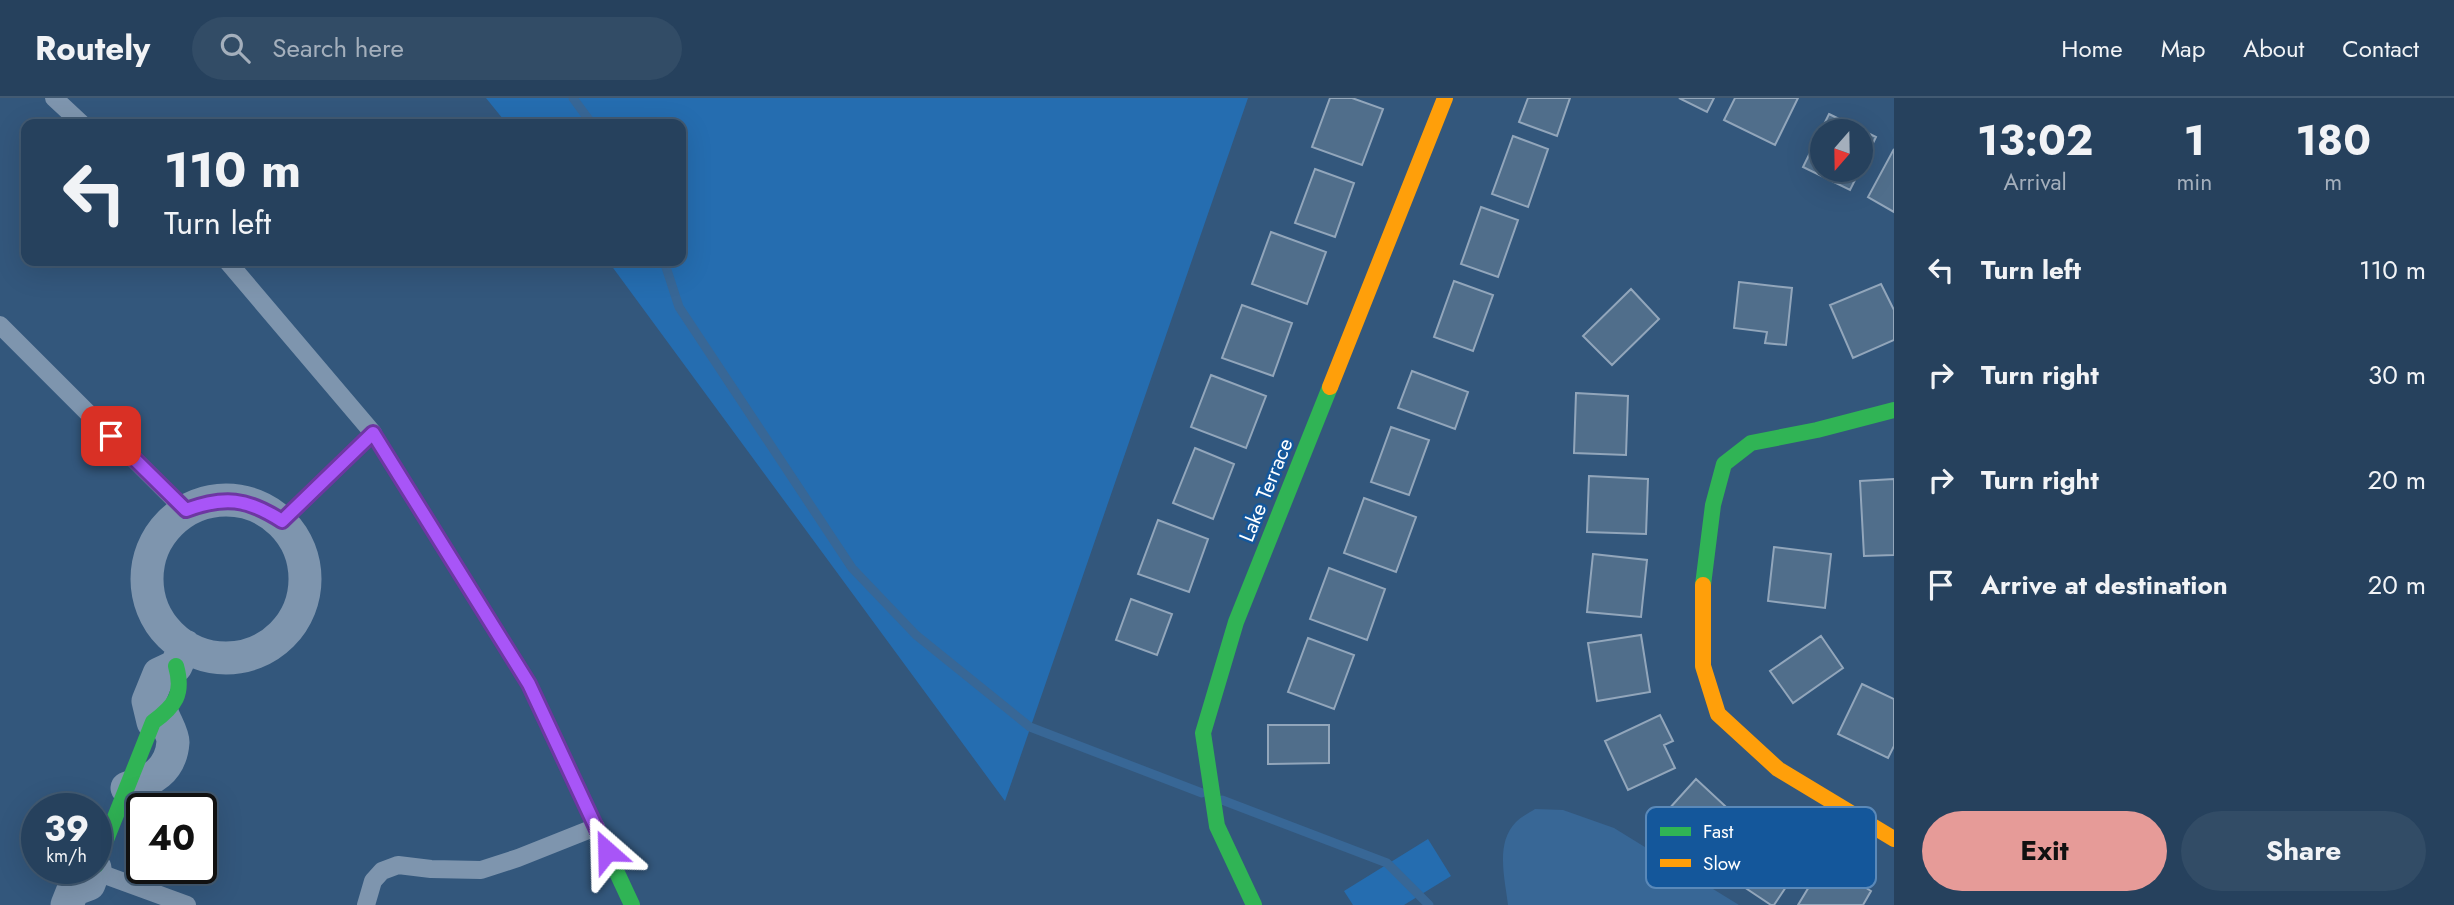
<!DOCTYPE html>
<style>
:root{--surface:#26415d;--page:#324c66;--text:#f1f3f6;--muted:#a4afbc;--line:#425a72;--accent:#e69b98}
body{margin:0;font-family:Jost,sans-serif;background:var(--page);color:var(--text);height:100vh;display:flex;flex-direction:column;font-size:26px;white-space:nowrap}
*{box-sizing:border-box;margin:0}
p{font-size:23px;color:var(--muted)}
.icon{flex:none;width:38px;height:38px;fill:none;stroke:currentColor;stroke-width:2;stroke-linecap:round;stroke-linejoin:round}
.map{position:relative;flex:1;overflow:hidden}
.drawer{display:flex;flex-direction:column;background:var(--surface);width:560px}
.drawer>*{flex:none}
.top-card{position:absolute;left:21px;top:21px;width:665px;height:147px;border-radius:14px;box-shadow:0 7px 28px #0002,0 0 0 2px var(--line);background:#26415d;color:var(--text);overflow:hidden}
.needle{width:46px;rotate:200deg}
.tools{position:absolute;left:1810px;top:21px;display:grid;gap:14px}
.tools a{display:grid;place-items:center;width:63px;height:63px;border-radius:50%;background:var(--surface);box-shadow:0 7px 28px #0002,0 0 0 2px var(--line);font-size:35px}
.speed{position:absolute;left:21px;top:695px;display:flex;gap:14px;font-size:35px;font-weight:700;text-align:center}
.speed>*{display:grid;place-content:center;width:91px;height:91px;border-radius:50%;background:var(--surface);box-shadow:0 7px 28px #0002,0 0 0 2px var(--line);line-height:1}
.speed small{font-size:18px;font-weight:400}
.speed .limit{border:4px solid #111;border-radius:10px;background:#fff;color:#111}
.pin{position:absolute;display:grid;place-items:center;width:60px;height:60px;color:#fff;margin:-30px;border-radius:14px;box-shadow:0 4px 10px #0006}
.me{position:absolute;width:77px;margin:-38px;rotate:335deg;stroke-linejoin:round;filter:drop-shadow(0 0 5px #0008)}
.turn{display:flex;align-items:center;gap:24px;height:147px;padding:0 28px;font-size:32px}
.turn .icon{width:91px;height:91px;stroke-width:2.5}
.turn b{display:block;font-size:49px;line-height:60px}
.eta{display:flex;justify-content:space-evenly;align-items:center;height:119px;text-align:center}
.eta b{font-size:42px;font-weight:700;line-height:49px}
.button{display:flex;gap:14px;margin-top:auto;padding:14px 28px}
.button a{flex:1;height:80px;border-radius:42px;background:var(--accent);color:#111;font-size:28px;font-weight:700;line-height:80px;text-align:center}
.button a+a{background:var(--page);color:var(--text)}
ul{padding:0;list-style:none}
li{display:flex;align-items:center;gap:21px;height:105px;padding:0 28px}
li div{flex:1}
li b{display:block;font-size:26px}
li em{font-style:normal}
header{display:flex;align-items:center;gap:42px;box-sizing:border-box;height:98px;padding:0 35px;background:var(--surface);border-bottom:2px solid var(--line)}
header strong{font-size:33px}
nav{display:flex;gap:38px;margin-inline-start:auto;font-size:24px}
.search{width:490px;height:63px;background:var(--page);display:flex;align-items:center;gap:18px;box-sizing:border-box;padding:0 24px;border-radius:38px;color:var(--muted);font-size:26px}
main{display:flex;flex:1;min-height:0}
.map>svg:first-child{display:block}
.green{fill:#256db0}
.water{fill:#386796}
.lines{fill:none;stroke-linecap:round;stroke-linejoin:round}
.stream{stroke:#386796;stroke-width:9}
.building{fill:#506e8b;stroke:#92a6bb;stroke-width:2}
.lane{stroke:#7e95ae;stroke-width:18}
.street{stroke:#7e95ae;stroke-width:33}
.fast{stroke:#30b455;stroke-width:16}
.slow{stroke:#ff9f0a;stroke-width:16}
.route-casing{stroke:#6d37a1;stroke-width:18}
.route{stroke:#a855f7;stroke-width:12}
.labels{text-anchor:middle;stroke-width:5;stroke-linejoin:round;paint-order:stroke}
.street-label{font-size:21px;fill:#fff;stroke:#14579b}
.key{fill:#14579b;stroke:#5a89b9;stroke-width:2}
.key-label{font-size:19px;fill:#fff}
</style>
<header>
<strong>Routely</strong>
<div class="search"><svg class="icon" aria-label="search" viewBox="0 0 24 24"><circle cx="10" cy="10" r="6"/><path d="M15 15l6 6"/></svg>Search here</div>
<nav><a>Home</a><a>Map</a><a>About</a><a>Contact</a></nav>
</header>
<main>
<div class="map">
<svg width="1894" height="807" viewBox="0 0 1894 807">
<rect width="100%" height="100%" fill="#33577c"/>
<path class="green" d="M486,0H1248L1005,703L608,163H681V26H507Z
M1428,741L1451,778L1404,807H1353L1344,793Z"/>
<path class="water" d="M1535,711L1563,712L1614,730L1739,807H1508C1505,781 1495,745 1516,724C1521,719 1529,715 1535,711Z"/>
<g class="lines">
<path class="stream" d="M573,0L592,26
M664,163L679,209L852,470L916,537L1030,629L1202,695
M1222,702L1387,765L1429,807"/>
</g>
<path class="building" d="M1330,0H1352L1383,11L1362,67L1312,49Z
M1528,0H1570L1557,38L1519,24Z
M1679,0H1714L1707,14Z
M1735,0H1798L1775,47L1724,22Z
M1829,16L1876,39L1860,72V33H1822V72H1860L1850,92L1803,69Z
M1513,38L1548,51L1528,109L1492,96Z
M1894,51V114L1868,99Z
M1315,71L1354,85L1335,139L1295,125Z
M1481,109L1518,122L1498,179L1461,166Z
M1271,134L1326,154L1307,206L1252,186Z
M1454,183L1493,197L1473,253L1434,239Z
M1739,184L1792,190L1786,247L1765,245L1767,234L1734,230Z
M1881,186L1894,212V242L1853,260L1830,207Z
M1631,191L1659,221L1612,267L1583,238Z
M1242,207L1292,225L1273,278L1222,260Z
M1412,273L1468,294L1455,331L1398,310Z
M1211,277L1266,298L1246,350L1191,329Z
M1576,295L1628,298L1626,357L1574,355Z
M1391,329L1429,342L1409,397L1371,384Z
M1195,350L1234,366L1213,421L1173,405Z
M1589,378L1648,381L1646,436L1587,434Z
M1894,381V457L1864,458L1860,383Z
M1364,400L1416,419L1396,474L1344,455Z
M1158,422L1208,441L1189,494L1138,476Z
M1774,449L1831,456L1825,510L1768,503Z
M1593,456L1647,462L1641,519L1587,514Z
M1329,470L1385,491L1367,542L1310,521Z
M1131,501L1172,516L1157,557L1116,542Z
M1641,537L1650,594L1597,603L1588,545Z
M1821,538L1843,570L1793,605L1770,573Z
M1308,540L1354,557L1334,611L1288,594Z
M1862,586L1894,601V648L1888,660L1838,636Z
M1660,617L1673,643L1664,647L1675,670L1628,692L1605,643Z
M1268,627H1329V665L1268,666Z
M1696,681L1738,720L1702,760L1659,722Z
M1763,727L1808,756L1774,807H1771L1729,779Z
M1824,764L1871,793L1863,807H1798Z"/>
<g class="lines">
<path class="lane" d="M54,0L82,26
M227,163L373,335
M0,227L186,413
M94,773L187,807
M366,807L373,783L382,773L398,767L431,771L481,772L518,760L596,729"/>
<path class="street" d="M147 481a79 79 0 1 1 158 0a79 79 0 1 1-158 0Z
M153,624L148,603L159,576L176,568L185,548
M127,690C151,683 171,673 173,644C173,636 166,625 163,617
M67,807L73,792L89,786L95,770"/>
<path class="fast" d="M1703,487L1713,407L1724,366L1751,345L1817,332L1894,312
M486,517L529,586L632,807
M96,767L153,624C175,608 184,596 176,568
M1254,807L1217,728L1203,635L1236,524L1330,289"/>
<path class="slow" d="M1330,289L1445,0
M282,423L373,335L486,517
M1703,487V568L1718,616L1778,671L1894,741"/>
</g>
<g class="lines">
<g class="route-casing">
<path id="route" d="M111,338L186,412C224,398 247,400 282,423L373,335L529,586L607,753"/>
</g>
<use href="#route" class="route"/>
</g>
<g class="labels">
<g class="street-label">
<text transform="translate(1266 392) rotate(-68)" y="7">Lake Terrace</text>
</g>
</g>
<rect x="1646" y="709" width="230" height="81" rx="10" class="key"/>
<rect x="1660" y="729" width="31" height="9" fill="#30b455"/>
<rect x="1660" y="761" width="31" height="8" fill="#ff9f0a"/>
<g class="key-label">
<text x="1703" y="740">Fast</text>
<text x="1703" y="772">Slow</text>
</g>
</svg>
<div class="tools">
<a><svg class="needle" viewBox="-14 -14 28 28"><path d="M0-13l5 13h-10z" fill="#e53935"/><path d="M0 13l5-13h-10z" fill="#a4afbc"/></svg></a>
</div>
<div class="speed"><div>39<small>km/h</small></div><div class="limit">40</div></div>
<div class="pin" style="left:111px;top:338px;background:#d93025"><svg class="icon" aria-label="arrive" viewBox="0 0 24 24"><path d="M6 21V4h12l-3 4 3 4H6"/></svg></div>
<svg class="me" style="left:607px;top:753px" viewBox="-20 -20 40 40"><path d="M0-17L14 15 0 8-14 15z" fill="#a855f7" stroke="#fff" stroke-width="4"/></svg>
<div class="top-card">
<div class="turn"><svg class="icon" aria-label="left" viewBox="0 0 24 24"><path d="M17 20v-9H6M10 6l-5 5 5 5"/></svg><div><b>110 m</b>Turn left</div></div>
</div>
</div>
<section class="drawer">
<div class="eta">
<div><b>13:02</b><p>Arrival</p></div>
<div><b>1</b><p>min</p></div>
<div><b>180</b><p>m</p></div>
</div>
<ul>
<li><svg class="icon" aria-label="left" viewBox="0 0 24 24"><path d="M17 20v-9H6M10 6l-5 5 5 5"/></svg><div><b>Turn left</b></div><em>110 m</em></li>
<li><svg class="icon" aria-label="right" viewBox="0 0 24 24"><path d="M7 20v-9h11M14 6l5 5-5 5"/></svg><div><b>Turn right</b></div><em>30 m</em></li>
<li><svg class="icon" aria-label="right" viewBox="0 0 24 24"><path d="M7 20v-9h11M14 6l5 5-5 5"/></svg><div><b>Turn right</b></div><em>20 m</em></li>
<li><svg class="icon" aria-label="arrive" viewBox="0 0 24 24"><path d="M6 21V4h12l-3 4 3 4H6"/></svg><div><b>Arrive at destination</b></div><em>20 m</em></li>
</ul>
<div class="button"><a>Exit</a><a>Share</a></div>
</section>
</main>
